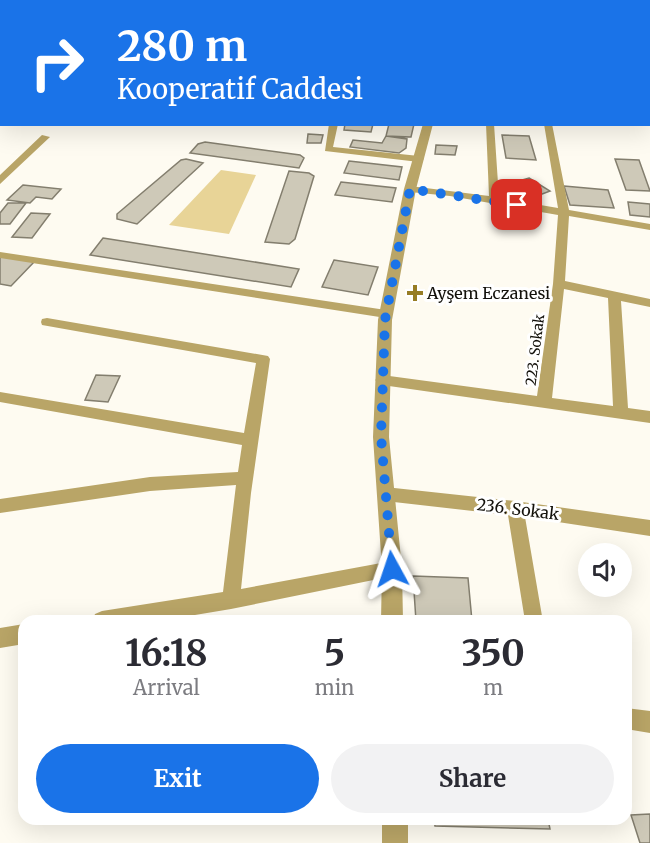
<!DOCTYPE html>
<meta charset="utf-8">
<style>
:root{--surface:#fff;--page:#f2f2f3;--text:#2b2b33;--muted:#7c7c81;--accent:#1a73e8}
body{margin:0;font-family:Merriweather,serif;background:var(--page);color:var(--text);height:100vh;display:flex;flex-direction:column;font-size:22px;white-space:nowrap}
*{box-sizing:border-box;margin:0}
p{font-size:20px;color:var(--muted)}
.icon{flex:none;width:33px;height:33px;fill:none;stroke:currentColor;stroke-width:2;stroke-linecap:round;stroke-linejoin:round}
.map{position:relative;flex:1;overflow:hidden}
.side{position:absolute;left:18px;top:615px;width:614px;height:210px;display:flex;flex-direction:column;background:var(--surface);border-radius:18px;box-shadow:0 6px 24px #0002}
.side>*{flex:none}
.top-card{position:absolute;left:0px;top:0px;width:651px;height:126px;box-shadow:0 6px 24px #0002;background:#1a73e8;color:#fff;overflow:hidden}
.buttons{position:absolute;left:578px;top:543px;display:grid;gap:12px}
.buttons a{display:grid;place-items:center;width:54px;height:54px;border-radius:50%;background:var(--surface);box-shadow:0 6px 24px #0002;font-size:30px}
.pin{position:absolute;display:grid;place-items:center;width:51px;height:51px;color:#fff;margin:-26px;border-radius:12px;box-shadow:0 3px 9px #0006}
.me{position:absolute;width:66px;margin:-33px;rotate:355deg;stroke-linejoin:round;filter:drop-shadow(0 0 4px #0008)}
.turn{display:flex;align-items:center;gap:21px;height:126px;padding:0 18px;font-size:27px}
.turn .icon{width:78px;height:78px;stroke-width:2.5}
.turn b{display:block;font-size:42px;line-height:51px}
.eta{display:flex;justify-content:space-evenly;align-items:center;height:102px;text-align:center}
.eta b{font-size:36px;font-weight:700;line-height:42px}
.button{display:flex;gap:12px;margin-top:auto;padding:12px 18px}
.button a{flex:1;height:69px;border-radius:36px;background:var(--accent);color:#fff;font-size:24px;font-weight:700;line-height:69px;text-align:center}
.button a+a{background:var(--page);color:var(--text)}
.map>svg:first-child{display:block}
.green{fill:#e8d497}
.lines{fill:none;stroke-linecap:round;stroke-linejoin:round}
.stream{stroke:#d2b248;stroke-width:2}
.building{fill:#cec9b8;stroke:#837e6e;stroke-width:1.5}
.minor{fill:#b9a567;fill-rule:evenodd}
.tertiary{fill:#b9a567;fill-rule:evenodd}
.route{stroke:#1a73e8;stroke-width:10;stroke-dasharray:0 18}
.poi-dot{fill:#977d25;stroke:#fff;stroke-width:2}
.labels{text-anchor:middle;stroke-width:6;stroke-linejoin:round;paint-order:stroke}
.far-street-label{font-size:14px;fill:#13110b;stroke:#fff}
.poi-label{font-size:16px;fill:#13110b;stroke:#fff;text-anchor:start}
.street-label{font-size:16px;fill:#13110b;stroke:#fff}
</style>
<div class="map">
<svg width="650" height="843" viewBox="0 0 650 843">
<rect width="100%" height="100%" fill="#fefbf1"/>
<path class="green" d="M221,170L256,175L229,234L169,225Z"/>
<g class="lines">
<path class="stream" d="M127,0L129,2"/>
</g>
<path class="building" d="M345,124H373L371,132L344,130Z
M389,124H414L411,137L386,136Z
M308,134L323,135L321,143H307Z
M502,135L529,136L536,160L506,158Z
M386,136L407,139L406,148L399,153L350,147L353,140L382,143Z
M205,142L300,155L304,158L299,168L190,153L198,144Z
M436,145L457,146L455,155L435,154Z
M186,159L203,163L137,224L117,219V214L181,160Z
M615,159L639,160L650,191L626,190Z
M349,161L402,167L399,180L344,173Z
M289,171L309,173L314,176L295,239L289,244L265,242Z
M529,178L550,191L537,196L515,182Z
M341,182L396,188L392,202L335,195Z
M23,185L61,189L52,199L36,197L30,203L7,200Z
M564,186L608,190L614,208L570,205Z
M628,202L650,204V217L630,215Z
M8,203H26L10,224H0V213Z
M31,213L50,214L32,238L12,237Z
M103,238L299,269L291,287L90,255Z
M0,255L35,261L11,286L0,284Z
M334,260L378,267L368,295L322,287Z
M96,375L120,376L108,402L85,400Z
M413,576L468,578L472,621H416Z
M650,814V843H640L631,815Z
M434,819H548L550,829L435,826Z"/>
<g class="lines">
<path class="minor" d="M470,0H476V2H470Z
M329,124H338L333,147L419,156L424,159L419,162L325,151Z
M486,124H494L499,198L558,208L544,124H552L569,210L650,224V230L569,216L565,281L650,299V307L621,301L628,408L650,411V423L382,385L375,380L382,375L537,396L553,284L558,215L450,196L410,192L405,189L410,186L489,196ZM564,289L608,298L613,406L552,398Z
M42,135L50,137L0,184V175Z
M0,252L386,310L392,314L386,318L0,258Z
M47,318L268,356L270,359L251,493L241,589L392,561L398,563L401,569L398,575L231,609L159,621H92L95,614L102,611L223,592L236,485L150,491L0,513V499L150,477L238,472L242,445L0,402V392L244,433L256,363L42,325L41,322L42,319Z
M385,487L515,501L650,520V536L525,517L542,616L539,621H525L508,515L385,501L379,499L377,494L379,489Z
M24,624V644L0,648V628Z
M626,708L650,711V733L626,729Z"/>
<path class="tertiary" d="M412,0H418V2H412Z
M423,124H433L416,189L392,320L389,437L402,569L403,621H381L382,569L373,437L378,320L404,189Z
M382,819H408V843H382Z"/>
</g>
<g class="lines">
<path class="route" d="M392,569L381,436L385,320L410,189L517,205"/>
</g>
<path class="poi-dot" d="M412 284h6v6h6v6h-6v6h-6v-6h-6v-6h6z"/>
<g class="labels">
<g class="far-street-label">
<text transform="translate(535 350) rotate(-83)" y="5">223. Sokak</text>
</g>
<g class="poi-label">
<text x="427" y="299">Ayşem Eczanesi</text>
</g>
<g class="street-label">
<text transform="translate(518 509) rotate(7)" y="6">236. Sokak</text>
</g>
</g>
</svg>
<div class="buttons">
<a><svg class="icon" aria-label="sound" viewBox="0 0 24 24"><path d="M4 9h4l5-4v14l-5-4H4zM17 9q2 3 0 6"/></svg></a>
</div>
<div class="pin" style="left:517px;top:205px;background:#d93025"><svg class="icon" aria-label="arrive" viewBox="0 0 24 24"><path d="M6 21V4h12l-3 4 3 4H6"/></svg></div>
<svg class="me" style="left:392px;top:569px" viewBox="-20 -20 40 40"><path d="M0-17L14 15 0 8-14 15z" fill="#1a73e8" stroke="#fff" stroke-width="4"/></svg>
<div class="top-card">
<div class="turn"><svg class="icon" aria-label="right" viewBox="0 0 24 24"><path d="M7 20v-9h11M14 6l5 5-5 5"/></svg><div><b>280 m</b>Kooperatif Caddesi</div></div>
</div>
<section class="side">
<div class="eta">
<div><b>16:18</b><p>Arrival</p></div>
<div><b>5</b><p>min</p></div>
<div><b>350</b><p>m</p></div>
</div>
<div class="button"><a>Exit</a><a>Share</a></div>
</section>
</div>
